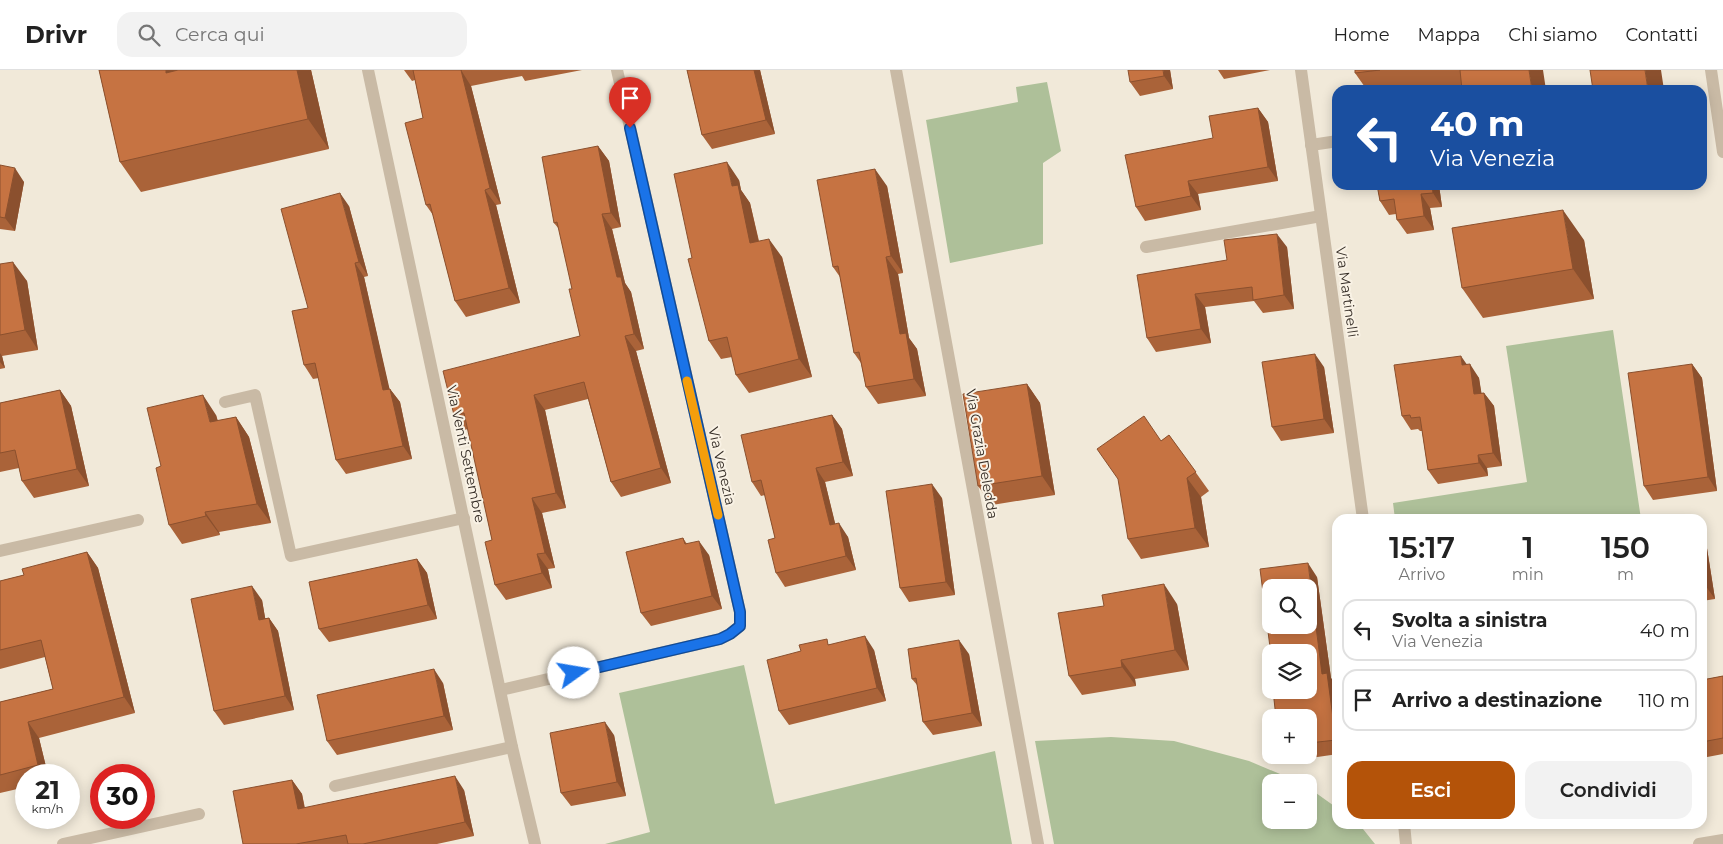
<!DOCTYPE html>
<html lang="it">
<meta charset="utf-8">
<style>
:root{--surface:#fff;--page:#f2f2f2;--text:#222;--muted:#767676;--line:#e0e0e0;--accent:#b45309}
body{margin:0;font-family:Montserrat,sans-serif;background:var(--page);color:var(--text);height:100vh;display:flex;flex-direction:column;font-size:19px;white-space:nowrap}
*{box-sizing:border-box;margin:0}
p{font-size:16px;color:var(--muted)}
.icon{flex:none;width:28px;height:28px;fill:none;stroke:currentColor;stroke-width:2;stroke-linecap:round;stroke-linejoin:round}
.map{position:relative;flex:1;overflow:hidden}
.drawer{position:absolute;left:1332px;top:444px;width:375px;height:315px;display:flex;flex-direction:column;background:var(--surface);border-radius:15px;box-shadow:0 2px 12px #0003}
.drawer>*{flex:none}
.guide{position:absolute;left:1332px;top:15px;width:375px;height:105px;border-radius:15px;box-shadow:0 2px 12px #0003;background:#1a4fa0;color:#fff;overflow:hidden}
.tools{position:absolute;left:1262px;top:509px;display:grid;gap:10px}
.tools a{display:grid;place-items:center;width:55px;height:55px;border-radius:10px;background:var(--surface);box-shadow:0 2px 12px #0003;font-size:25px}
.speed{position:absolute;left:15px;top:694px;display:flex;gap:10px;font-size:25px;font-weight:700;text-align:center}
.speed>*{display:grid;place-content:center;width:65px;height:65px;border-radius:50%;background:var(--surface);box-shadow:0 2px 12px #0003;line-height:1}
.speed small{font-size:12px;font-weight:400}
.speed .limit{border:8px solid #d22;background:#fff;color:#111}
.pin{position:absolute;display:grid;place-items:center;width:42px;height:42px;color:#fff;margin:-51px -21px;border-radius:50% 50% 50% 0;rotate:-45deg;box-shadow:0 0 5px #0007}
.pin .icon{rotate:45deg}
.me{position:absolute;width:55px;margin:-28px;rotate:77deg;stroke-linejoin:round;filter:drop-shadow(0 0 4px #0008)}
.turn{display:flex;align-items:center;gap:18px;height:105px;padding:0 15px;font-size:22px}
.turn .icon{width:65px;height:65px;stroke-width:2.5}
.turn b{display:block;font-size:35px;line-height:42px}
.eta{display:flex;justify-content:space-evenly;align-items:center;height:85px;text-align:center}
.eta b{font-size:30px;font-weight:600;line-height:35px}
.action{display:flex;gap:10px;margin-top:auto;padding:10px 15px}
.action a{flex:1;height:58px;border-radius:15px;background:var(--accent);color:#fff;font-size:20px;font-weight:600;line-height:58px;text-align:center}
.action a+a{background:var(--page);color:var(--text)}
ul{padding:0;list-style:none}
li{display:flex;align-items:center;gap:15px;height:62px;margin:0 10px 8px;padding:0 5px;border:2px solid var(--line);border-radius:15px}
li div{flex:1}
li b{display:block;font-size:19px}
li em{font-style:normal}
header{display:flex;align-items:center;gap:30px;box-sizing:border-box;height:70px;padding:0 25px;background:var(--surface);border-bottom:1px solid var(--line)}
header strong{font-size:24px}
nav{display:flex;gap:28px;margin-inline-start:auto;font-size:18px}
.search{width:350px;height:45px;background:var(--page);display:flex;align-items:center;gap:12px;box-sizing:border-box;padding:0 18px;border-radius:15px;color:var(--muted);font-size:19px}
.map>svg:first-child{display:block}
.green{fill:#aec099}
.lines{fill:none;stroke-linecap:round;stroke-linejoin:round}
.lane{stroke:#c9baa5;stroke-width:12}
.street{stroke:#c9baa5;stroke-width:12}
.wall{fill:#aa6339}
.shaded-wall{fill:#8b502e}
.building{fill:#c67342;stroke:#8b502e;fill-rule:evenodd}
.route-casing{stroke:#114b97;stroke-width:12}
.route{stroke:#1a73e8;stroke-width:9}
.slow{stroke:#f59e0b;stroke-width:9}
.labels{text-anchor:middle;stroke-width:4;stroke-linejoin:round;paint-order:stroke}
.street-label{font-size:14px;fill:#352d26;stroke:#f9f2e5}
</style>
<header>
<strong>Drivr</strong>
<div class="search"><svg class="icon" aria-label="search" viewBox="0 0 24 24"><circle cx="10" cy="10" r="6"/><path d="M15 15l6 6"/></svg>Cerca qui</div>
<nav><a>Home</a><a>Mappa</a><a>Chi siamo</a><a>Contatti</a></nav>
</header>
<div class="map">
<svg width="1723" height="774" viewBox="0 0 1723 774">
<rect width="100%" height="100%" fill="#f1e9d9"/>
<path class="green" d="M1047,12L1061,81L1043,93V174L950,193L926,50L1018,32L1016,17Z
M1613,260L1641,449H1395L1393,433L1527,412L1506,276Z
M744,595L775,734L995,681L1012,774H605L650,762L619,623Z
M1111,667L1174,671L1249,691L1299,712H1271V750H1309V718L1337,738L1338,754H1359L1375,774H1054L1035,671Z"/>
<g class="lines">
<path class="lane" d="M1311,75L1338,71
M1146,177L1321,146
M225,332L255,325L291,486L464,448
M335,716L512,677"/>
<path class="street" d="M368,0L512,677L535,774
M896,0L1038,774
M1301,0L1363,449
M1711,0L1723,82
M0,481L138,450
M501,620L720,569L730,564L740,556V542L617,0
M1404,754L1406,774
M63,774L199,744
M1699,774L1723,770"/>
</g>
<path class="wall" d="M99,0H311L329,79L141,122L120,92Z
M404,0H582L525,11L522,6L471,16L501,134L496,135L520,233L466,247L455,231L433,145L426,135L423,48L415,10L412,11Z
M687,0H760L775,64L712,79L702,65Z
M1170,0L1173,19L1140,26L1130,12Z
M1218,0H1270L1224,9Z
M1355,0H1543L1462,16L1431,20H1367L1355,3Z
M1258,38L1268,52L1278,111L1198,124L1201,140L1145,151L1136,137L1213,68Z
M598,76L609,91L621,157L612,159L625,213L631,222L644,279L636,281L671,413L621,427L611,412L588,329L545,340L566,438L542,443L555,498L548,499L552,518L506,530L495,515L492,470L468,359L464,360L454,345L580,266L572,219L559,159L554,153Z
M0,95L24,112L15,161L0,159Z
M739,110L741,120L750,133L759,171L782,187L812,307L749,323L736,305L732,287L721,289L709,271L692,188Z
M1377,115H1439L1442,137L1430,138L1434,160L1407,164L1397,150L1396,144L1389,145L1380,131Z
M887,116L903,203L898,204L909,268L917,279L926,326L878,334L866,317L861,293L854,283L840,207L833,197Z
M349,136L368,206L364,207L389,319H390L400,332L412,389L346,404L336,390L319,308L313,309L304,295L308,238Z
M1584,170L1594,229L1483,248L1462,218Z
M1287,177L1294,239L1263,243L1254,231L1205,237L1211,273L1156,282L1147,268L1227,190Z
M0,194L27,211L38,280L2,286L5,298L0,299Z
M1467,294L1479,308L1481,323H1484L1494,336L1502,396L1487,398L1488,406L1438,414L1428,400L1422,361H1420L1418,359L1411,360L1402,346Z
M1692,294L1702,308L1717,421L1653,430L1644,416Z
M1324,297L1334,363L1281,371L1272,357Z
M1027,314L1040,333L1055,425L992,435L978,416Z
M60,320L71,336L89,416L34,428L22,411L19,398L0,402V333Z
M216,345L218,351L236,347L249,367L271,453L219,462L220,465L182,474L169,455L161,396Z
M832,345L842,359L853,406L825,412L835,454L848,467L856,500L785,517L776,503L775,468L765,425L761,426L752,412Z
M1169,365L1209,421L1201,427L1209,477L1141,489L1128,469L1161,371Z
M942,428L955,525L909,532L900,518Z
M1702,467L1706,472L1715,529L1702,531Z
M683,468L687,474L709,485L722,539L651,556L641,543Z
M87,482L98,498L135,643L39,668L48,705H26V717L0,723V632L53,619L45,587L0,599V511L24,505Z
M417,489L427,503L437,549L329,572L319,559Z
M1317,507L1331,608L1337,617L1338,622V684L1290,691L1286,685H1309V648Z
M262,530L265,548H269L278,561L294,640L224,655L214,641Z
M1177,534L1189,600L1135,609L1136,616L1082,625L1069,606L1104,536Z
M831,574L874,580L886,631L789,655L779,641L801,581Z
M969,584L982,656L933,665L923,652L917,615L912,609Z
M1723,606V684L1702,688V610Z
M443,613L453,660L337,685L327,671Z
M614,665L626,726L571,736L561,723Z
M292,710L302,724L305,738L464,720L474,766L437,774H243Z"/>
<path class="shaded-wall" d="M166,0H180L166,3Z
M297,0H311L329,79L308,49Z
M461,0L471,16L501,134L490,118Z
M754,0H760L775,64L766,50Z
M1163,0H1170L1173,19L1164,6Z
M1529,0H1543L1546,20H1532Z
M1645,0H1661L1664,20H1648Z
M1258,38L1268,52L1278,111L1268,97Z
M598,76L609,91L621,157L611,143Z
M727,92L739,110L741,120L750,133L763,191L750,173L732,116Z
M15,98L24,112L15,161L5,148Z
M875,99L887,116L903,203L891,186Z
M1188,111L1198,124L1201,140L1191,126Z
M1432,115H1439L1442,137L1433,123Z
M485,120L496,135L520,233L509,218Z
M340,123L349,136L368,206L359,192Z
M1421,124L1430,138L1434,160L1424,146Z
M1563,140L1584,170L1594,229L1573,199Z
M602,144L612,159L625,213L631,222L644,279L634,264L617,207Z
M1277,164L1287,177L1294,239L1284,225Z
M769,169L782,187L812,307L799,289Z
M886,187L898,204L909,268L917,279L926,326L914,309L900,264Z
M13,192L27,211L38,280L25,260Z
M355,193L364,207L393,334L383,320Z
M1195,224L1205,237L1211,273L1201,259Z
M625,266L636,281L671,413L661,398Z
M0,283L2,286L5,298L0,292Z
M1315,284L1324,297L1334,363L1324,349Z
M1461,286L1470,299V294L1479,308L1484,338L1474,324L1462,295Z
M1692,294L1702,308L1717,421L1708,407Z
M1027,314L1040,333L1055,425L1042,406Z
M390,319L400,332L412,389L403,376Z
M60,320L71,336L89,416L77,399Z
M1484,323L1494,336L1502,396L1493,383Z
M203,325L216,345L223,372L210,352Z
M534,325L545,340L566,438L556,423Z
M832,345L842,359L853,406L843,392Z
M236,347L249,367L271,453L257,434Z
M1478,385L1487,398L1488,406L1479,393Z
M816,398L825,412L839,469L830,455Z
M1187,408L1201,427L1209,477L1195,458Z
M932,414L942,428L955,525L946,512Z
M532,428L542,443L555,498L545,483Z
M205,442L219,462L220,465L206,446Z
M839,453L848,467L856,500L846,486Z
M1702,467L1706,472L1715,529L1705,515L1702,496Z
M699,471L709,485L722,539L712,526Z
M87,482L98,498L135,643L124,627Z
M537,484L548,499L552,518L542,503Z
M417,489L427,503L437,549L428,535Z
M1308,493L1317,507L1331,608L1337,617L1338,622V672L1336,670L1322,604Z
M1164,514L1177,534L1189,600L1175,580Z
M252,516L262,530L268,564L259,550Z
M269,548L278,561L294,640L285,626Z
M865,566L874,580L886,631L877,618Z
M959,570L969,584L982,656L972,643Z
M1121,590L1135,609L1136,616L1122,597Z
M434,599L443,613L453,660L444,646Z
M28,652L39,668L48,705H45L38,695Z
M605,652L614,665L626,726L617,712Z
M455,706L464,720L474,766L465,752Z
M292,710L302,724L307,753L298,739Z"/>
<path class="building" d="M99,0H166V3L178,0H297L308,49L120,92Z
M413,0H462H461L490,118L485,120L509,218L455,231L430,134L426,135L405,53L423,48Z
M687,0H754L766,50L702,65Z
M1128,0H1163L1164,6L1130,12Z
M1355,0H1380L1355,3Z
M1460,0H1529L1532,20H1462Z
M1590,0H1645L1648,20H1593Z
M1258,38L1268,97L1188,111L1191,126L1136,137L1125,85L1213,68L1209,46Z
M598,76L611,143L602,144L617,207H621L634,264L625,266L661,398L611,412L584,312L534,325L556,423L532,428L545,483L537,484L542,503L495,515L485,472L492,470L464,343L454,345L443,301L580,266L569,219H572L557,152L554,153L542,87Z
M727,92L732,116L738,115L750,173L769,169L799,289L736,305L727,267L709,271L688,189L692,188L674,104Z
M0,95L15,98L5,148L0,147Z
M875,99L891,186L886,187L900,264L906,263L914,309L866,317L859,282L854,283L838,196L833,197L817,110Z
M1377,115H1432L1433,123L1421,124L1424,146L1397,150L1394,129L1380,131Z
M340,123L359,192L355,193L383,320L390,319L403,376L336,390L315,293L304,295L292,241L308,238L281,139Z
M1563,140L1573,199L1462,218L1452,158Z
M1277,164L1284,225L1253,230L1252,217L1195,224L1201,259L1147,268L1137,205L1227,190L1224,170Z
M13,192L25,260L0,265V194Z
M1315,284L1324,349L1272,357L1262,292Z
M1461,286L1462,295L1470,294L1474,324L1484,323L1493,383L1478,385L1479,393L1428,400L1420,347L1411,348L1410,345L1402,346L1394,295Z
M1692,294L1708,407L1644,416L1628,303Z
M1027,314L1042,406L978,416L963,324Z
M60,320L77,399L22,411L15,380L0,383V333Z
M203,325L210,352L236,347L257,434L205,442L206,446L169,455L156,398L161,396L147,338Z
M832,345L843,392L816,398L830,455L839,453L846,486L776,503L768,470L775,468L761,410L752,412L741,365Z
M1144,346L1161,371L1169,365L1196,402L1187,408L1195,458L1128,469L1118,409L1097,379Z
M932,414L946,512L900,518L886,421Z
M683,468L685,474L699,471L712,526L641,543L626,482Z
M87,482L124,627L28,652L38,695L0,705V632L53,619L41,570L0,580V511L24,505L22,499Z
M417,489L428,535L319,559L309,512Z
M1308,493L1322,604L1327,603L1336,670L1309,673V648H1276L1273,620H1309V582H1271V585L1260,499ZM1271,518H1309V555H1271Z
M1702,496L1705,515L1702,516Z
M1164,514L1175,580L1121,590L1122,597L1069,606L1058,543L1104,536L1102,525Z
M252,516L259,550L269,548L285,626L214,641L191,529Z
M865,566L877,618L779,641L767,590L801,581L799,575L827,569L828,575Z
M959,570L972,643L923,652L916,608L912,609L908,579Z
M434,599L444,646L327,671L317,625Z
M1723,606V668L1702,672V610Z
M605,652L617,712L561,723L550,663Z
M455,706L465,752L363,774H348L346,765L296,774H243L233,721L292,710L298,739Z"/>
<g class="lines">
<g class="route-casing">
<path id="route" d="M574,603L720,569L730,564L740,556V542L630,58"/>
</g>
<use href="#route" class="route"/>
<path class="slow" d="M687,311L718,445"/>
</g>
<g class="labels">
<g class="street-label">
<text transform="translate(1347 222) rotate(82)" y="5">Via Martinelli</text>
<text transform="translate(466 384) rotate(78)" y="5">Via Venti Settembre</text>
<text transform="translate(982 384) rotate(80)" y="5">Via Grazia Deledda</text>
<text transform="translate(722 396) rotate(77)" y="5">Via Venezia</text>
</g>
</g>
</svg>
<div class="tools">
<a><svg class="icon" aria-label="search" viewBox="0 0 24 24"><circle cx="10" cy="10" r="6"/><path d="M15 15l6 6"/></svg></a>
<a><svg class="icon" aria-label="layers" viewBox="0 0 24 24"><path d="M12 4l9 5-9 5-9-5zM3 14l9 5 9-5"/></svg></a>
<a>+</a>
<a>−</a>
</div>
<div class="speed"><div>21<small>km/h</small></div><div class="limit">30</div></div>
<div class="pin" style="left:630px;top:58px;background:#d93025"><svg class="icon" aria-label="arrive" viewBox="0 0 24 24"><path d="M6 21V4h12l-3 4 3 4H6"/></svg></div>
<svg class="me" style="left:574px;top:603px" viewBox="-20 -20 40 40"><circle r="19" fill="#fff"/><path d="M0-13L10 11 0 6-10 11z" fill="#1a73e8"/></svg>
<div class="guide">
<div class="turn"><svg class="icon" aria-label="left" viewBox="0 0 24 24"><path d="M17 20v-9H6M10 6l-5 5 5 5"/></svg><div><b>40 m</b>Via Venezia</div></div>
</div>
<section class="drawer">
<div class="eta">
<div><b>15:17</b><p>Arrivo</p></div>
<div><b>1</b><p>min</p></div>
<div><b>150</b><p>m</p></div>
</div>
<ul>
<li><svg class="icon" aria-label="left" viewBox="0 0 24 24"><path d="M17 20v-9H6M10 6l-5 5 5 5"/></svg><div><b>Svolta a sinistra</b><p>Via Venezia</p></div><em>40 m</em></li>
<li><svg class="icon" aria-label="arrive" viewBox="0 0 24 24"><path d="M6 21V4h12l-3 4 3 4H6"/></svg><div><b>Arrivo a destinazione</b></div><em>110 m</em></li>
</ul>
<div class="action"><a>Esci</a><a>Condividi</a></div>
</section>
</div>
